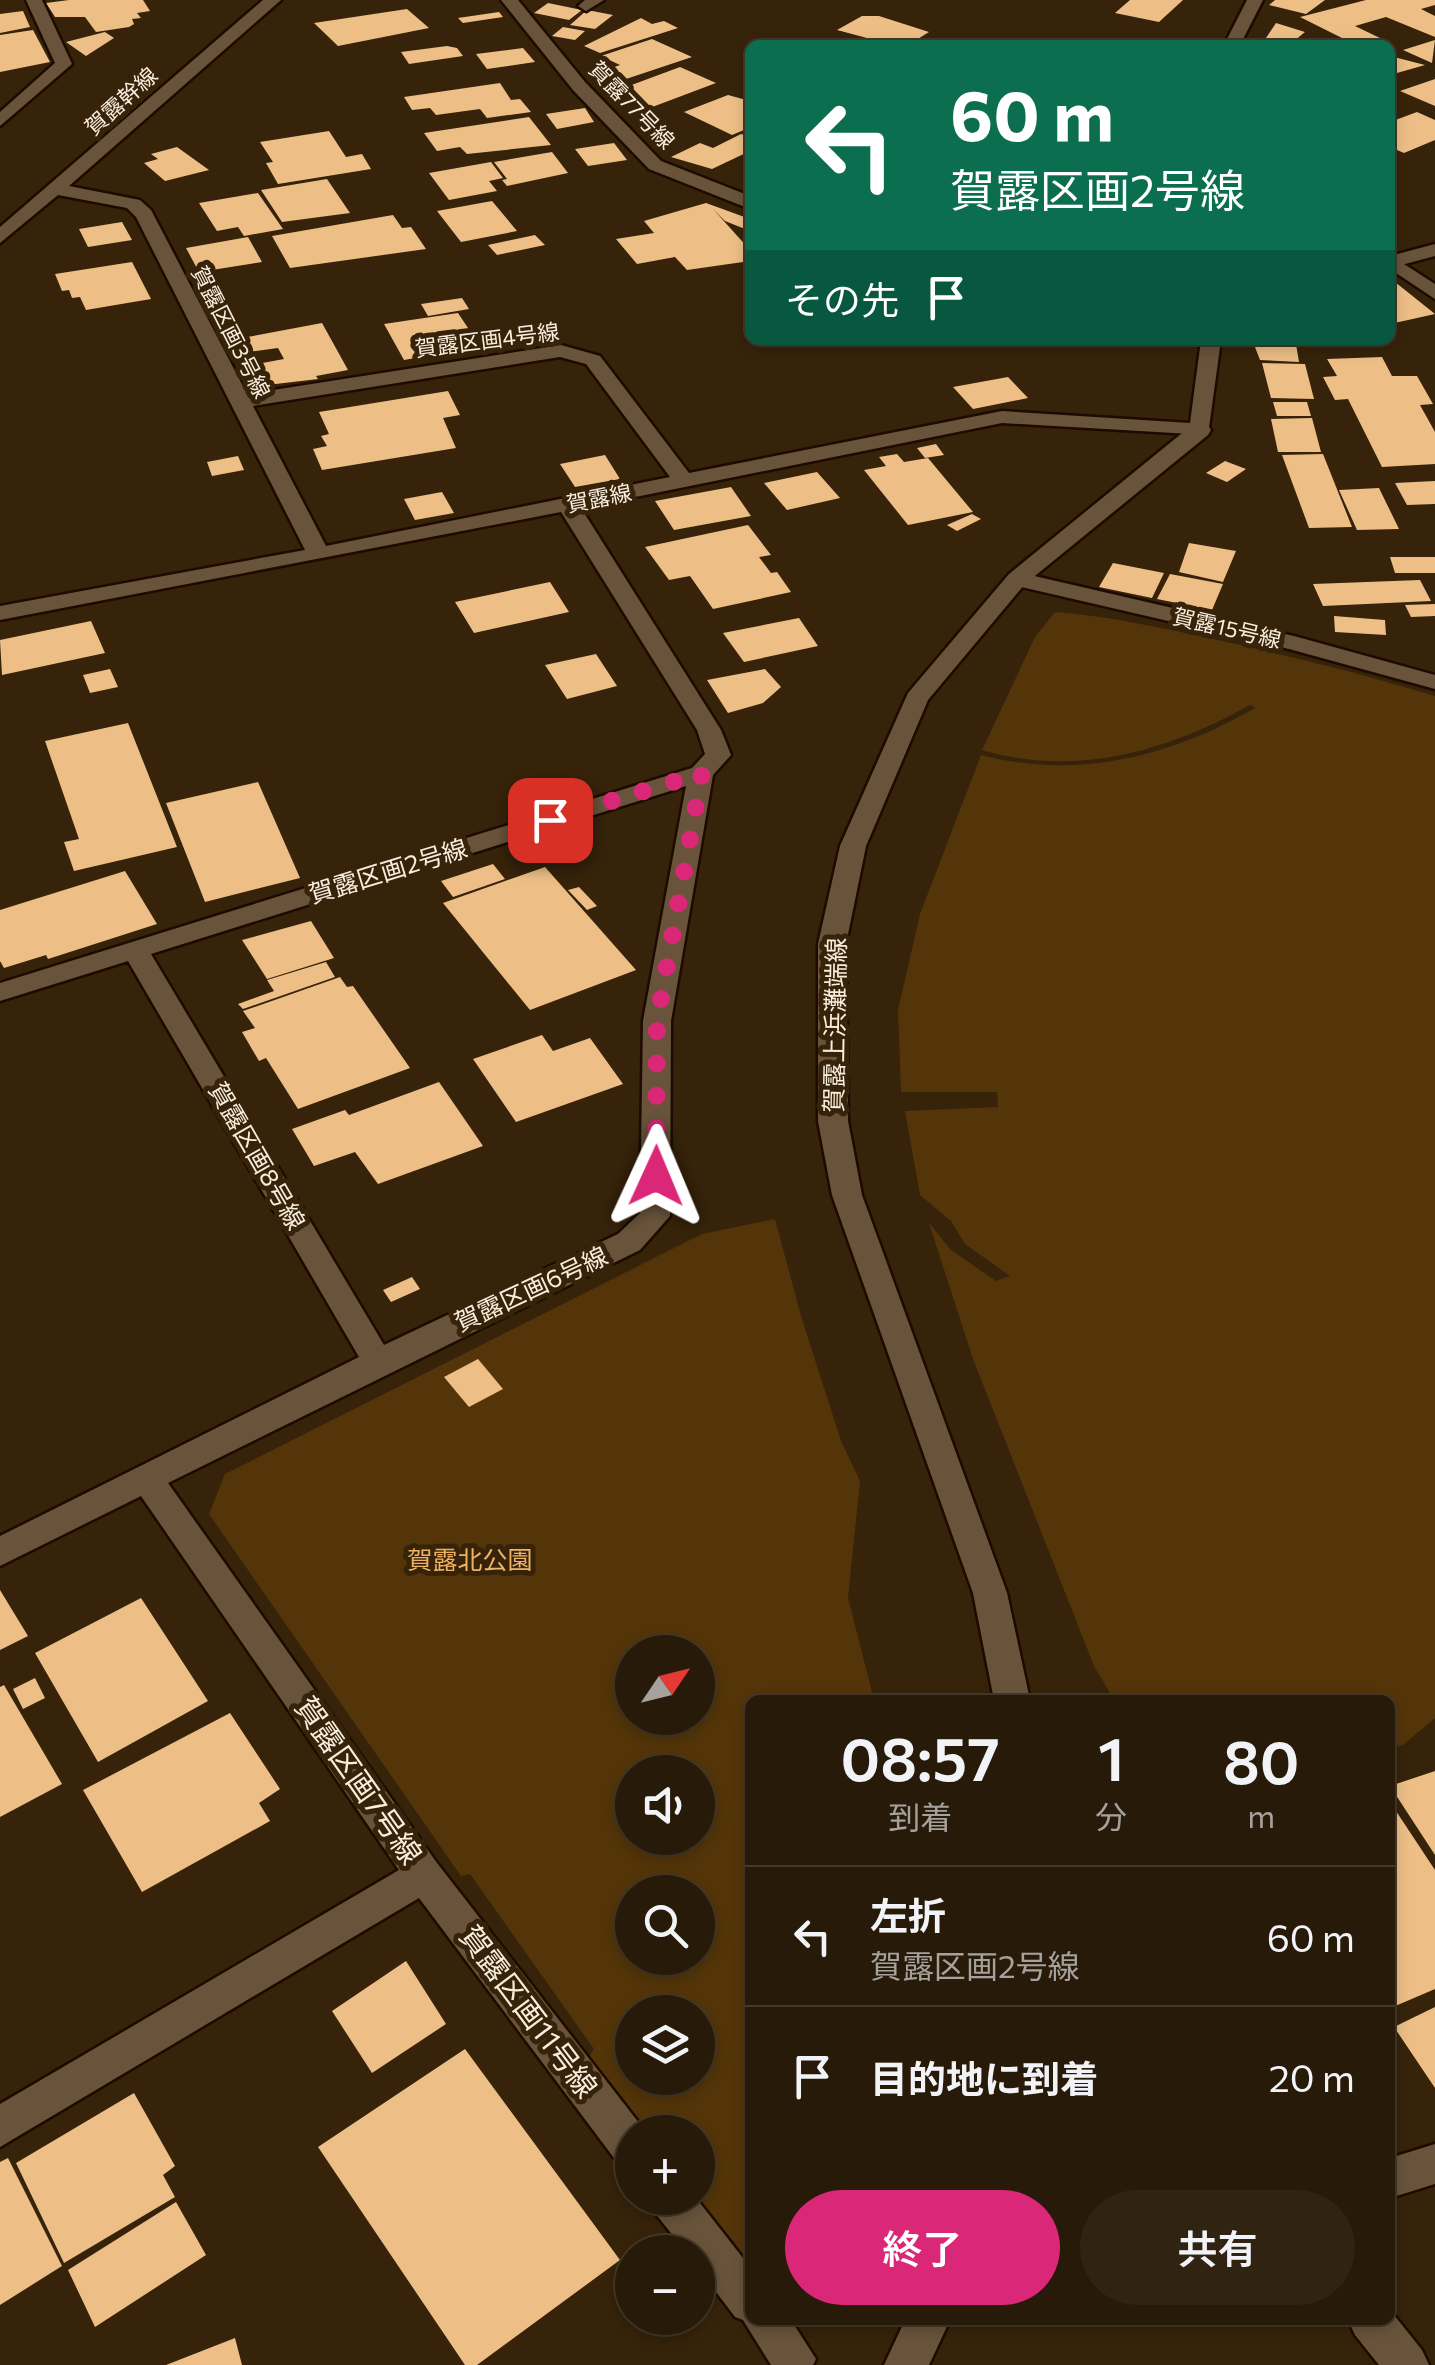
<!DOCTYPE html>
<html lang="ja">
<meta charset="utf-8">
<style>
:root{--surface:#281a08;--page:#302312;--text:#f1f3f6;--muted:#a5a19c;--line:#443829;--accent:#db2777}
body{margin:0;font-family:Commissioner,"Noto Sans JP",sans-serif;background:var(--page);color:var(--text);height:100vh;display:flex;flex-direction:column;font-size:38px;white-space:nowrap}
*{box-sizing:border-box;margin:0}
p{font-size:32px;color:var(--muted)}
.icon{flex:none;width:55px;height:55px;fill:none;stroke:currentColor;stroke-width:2;stroke-linecap:round;stroke-linejoin:round}
.map{position:relative;flex:1;overflow:hidden}
.sheet{position:absolute;left:745px;top:1695px;width:650px;height:630px;display:flex;flex-direction:column;background:var(--surface);border-radius:15px;box-shadow:0 5px 15px #0003,0 0 0 2px var(--line)}
.sheet>*{flex:none}
.hud{position:absolute;left:745px;top:40px;width:650px;height:305px;border-radius:15px;box-shadow:0 5px 15px #0003,0 0 0 2px var(--line);background:#0b6e4f;color:#fff;overflow:hidden}
.needle{width:65px;rotate:55deg}
.controls{position:absolute;left:615px;top:1635px;display:grid;gap:20px}
.controls a{display:grid;place-items:center;width:100px;height:100px;border-radius:50%;background:var(--surface);box-shadow:0 5px 15px #0003,0 0 0 2px var(--line);font-size:50px}
.pin{position:absolute;display:grid;place-items:center;width:85px;height:85px;color:#fff;margin:-42px;border-radius:20px;box-shadow:0 5px 15px #0006}
.me{position:absolute;width:110px;margin:-55px;rotate:1deg;stroke-linejoin:round;filter:drop-shadow(0 0 8px #0008)}
.turn{display:flex;align-items:center;gap:35px;height:210px;padding:0 40px;font-size:45px}
.turn .icon{width:130px;height:130px;stroke-width:2.5}
.turn b{display:block;font-size:70px;line-height:85px}
.then{display:flex;align-items:center;height:95px;padding:0 40px;background:#0003;gap:20px;font-size:38px}
.eta{display:flex;justify-content:space-evenly;align-items:center;height:170px;text-align:center}
.eta b{font-size:60px;font-weight:600;line-height:70px}
.primary-button{display:flex;gap:20px;margin-top:auto;padding:20px 40px}
.primary-button a{flex:1;height:115px;border-radius:60px;background:var(--accent);color:#fff;font-size:40px;font-weight:600;line-height:115px;text-align:center}
.primary-button a+a{background:var(--page);color:var(--text)}
ul{padding:0;list-style:none}
li{display:flex;align-items:center;gap:30px;height:140px;padding:0 40px;border-top:2px solid var(--line)}
li div{flex:1}
li b{display:block;font-size:38px}
li em{font-style:normal}
.map>svg:first-child{display:block}
.green{fill:#533509;fill-rule:evenodd}
.building{fill:#edbf87}
.lines{fill:none;stroke-linecap:round;stroke-linejoin:round}
.lane-casing{stroke:#1d0b00;stroke-width:5}
.street-casing{stroke:#1d0b00;stroke-width:5}
.secondary-casing{stroke:#1d0b00;stroke-width:5}
.lane{fill:#69543b;fill-rule:evenodd}
.street{fill:#69543b;fill-rule:evenodd}
.secondary{fill:#69543b;fill-rule:evenodd}
.route{stroke:#db2777;stroke-width:18;stroke-dasharray:0 32.4}
.labels{text-anchor:middle;stroke-width:10;stroke-linejoin:round;paint-order:stroke}
.far-street-label{font-size:22px;fill:#f9edde;stroke:#36230a}
.street-label{font-size:25px;fill:#f9edde;stroke:#36230a}
.park-label{font-size:25px;fill:#efb264;stroke:#36230a}
.near-street-label{font-size:30px;fill:#f9edde;stroke:#36230a}
</style>
<div class="map">
<svg width="1435" height="2365" viewBox="0 0 1435 2365">
<rect width="100%" height="100%" fill="#36230a"/>
<path class="green" d="M1055,612C1108,616 1157,627 1209,638C1285,655 1360,673 1435,696V1718L1403,1745L1390,1748V1700H1114L1094,1666L973,1359L929,1223L951,1250L996,1281L1010,1276L965,1244L951,1221L920,1195L905,1111L998,1107L997,1092H901L898,1010L920,914L981,755C1075,780 1171,757 1255,708L1250,705C1168,751 1075,778 982,750L1035,637Z
M775,1219L801,1316L841,1441L860,1481L848,1598L874,1700H750V2282L690,2198H698V2132H644L589,2056L594,2049L470,1874L461,1876L209,1514L225,1474L702,1234ZM632,1652H698V1718H632ZM632,1772H698V1838H632ZM632,1892H698V1958H632ZM632,2012H698V2078H632Z"/>
<path class="building" d="M69,0H143L150,11L137,13L141,18L132,19L134,24L129,27L96,32L85,17H55L46,3Z
M1130,0H1183L1159,22L1115,13Z
M1275,0H1325L1306,14L1269,5Z
M1366,0H1435V5L1421,9L1435,16V37L1386,17L1355,26L1382,39L1362,45H1332L1344,39L1300,17Z
M548,3L582,10L569,20L534,13Z
M407,9L429,28L338,46L314,23Z
M587,10L613,15L595,29L570,25Z
M23,11L30,27L0,33V14Z
M499,12L503,17L463,23L458,18Z
M862,16H879L929,32L908,45H893L837,30Z
M641,18L652,24L664,21L678,28L600,53L584,46Z
M1276,23L1305,32L1294,41L1304,45L1262,44Z
M563,27L585,31L575,40L552,36Z
M33,30L50,62L0,72V35Z
M105,32L114,38L86,56L66,42Z
M652,39L692,57L626,79L606,70L620,65L601,56Z
M1435,40L1432,63L1403,50Z
M447,46L457,48L463,56L409,64L401,52Z
M523,48L535,62L487,69L476,54Z
M1390,56L1425,65L1390,75Z
M680,67L716,83L647,109L610,93Z
M1435,79V106L1400,91Z
M500,83L511,100L520,99L531,112L487,118L480,109L436,115L430,108L412,110L404,97Z
M728,95L750,101V132L744,130L732,135L684,112Z
M585,108L594,122L557,129L546,114Z
M1417,112L1435,120V140L1404,153L1390,147V122Z
M529,117L551,145L467,154L460,147L437,151L424,133Z
M329,131L346,157L362,154L371,169L278,184L266,163L273,162L260,142Z
M741,134L750,137V151L712,169L671,157L700,143L713,148Z
M614,143L627,160L588,166L575,149Z
M177,147L209,170L165,181L144,163L158,159L151,154Z
M552,152L568,173L507,186L502,180L507,179L494,162Z
M491,162L503,178L489,181L497,191L449,200L429,173Z
M327,179L350,213L282,222L261,190Z
M258,193L283,229L244,236L238,227L217,231L199,203Z
M492,201L517,231L461,242L437,211Z
M706,203L750,219V231L725,221L713,209L750,250V261L687,270L675,257L637,264L616,239L654,233L644,221Z
M393,215L402,228L411,227L426,249L290,268L272,236Z
M122,222L132,240L88,247L79,229Z
M535,235L545,245L497,255L488,245Z
M248,237L262,262L199,272L186,248Z
M132,262L151,299L86,310L80,297L72,298L69,290L62,291L55,274Z
M1390,278L1435,314L1390,324Z
M462,298L469,309L428,316L421,304Z
M458,313L472,334L456,337L465,349L404,360L384,324Z
M322,323L348,370L316,376L318,379L267,385L257,364L284,359L278,348L248,352L242,338Z
M1253,342L1296,344L1299,362L1260,360Z
M1382,357L1392,376H1417L1433,404L1420,405L1435,432V464L1382,467L1348,399L1335,400L1323,377L1337,376L1327,359Z
M1262,363L1305,364L1314,399L1271,398Z
M1008,377L1028,398L973,409L953,387Z
M448,391L460,415L443,418L456,448L322,470L313,449L327,446L321,436L329,434L319,412Z
M1273,402H1307L1311,416H1277Z
M1312,418L1321,452H1278L1271,419Z
M936,444L944,455L925,458L917,448Z
M897,454L904,462L928,458L973,512L908,525L864,470L886,466L879,457Z
M1323,454L1352,527L1309,528L1282,455Z
M605,455L620,479L575,487L560,464Z
M238,456L244,470L212,476L207,462Z
M1225,461L1246,469L1227,482L1206,473Z
M817,472L840,498L787,510L764,483Z
M1435,481V504L1407,505L1395,483Z
M731,487L751,516L674,530L655,501Z
M1379,488L1399,529L1357,530L1339,490Z
M442,492L454,513L415,520L404,499Z
M972,514L981,519L957,531L947,525Z
M748,525L771,555L759,557L771,573L777,572L791,592L713,609L690,576L669,580L645,547Z
M1189,543L1236,551L1223,582L1179,572Z
M1390,557H1435V573H1395Z
M1113,563L1164,573L1152,598L1099,587Z
M1170,574L1223,584L1212,610L1157,599Z
M1420,580L1431,601L1323,606L1313,584Z
M550,582L569,612L474,633L455,602Z
M1435,604V616L1411,617L1405,605Z
M1334,616L1385,620L1386,635L1335,632Z
M799,618L818,646L744,662L723,633Z
M91,621L105,653L2,675L0,640Z
M596,654L617,686L567,699L545,665Z
M110,669L118,687L90,693L83,675Z
M765,669L781,687L763,703L728,713L707,680Z
M128,723L177,847L74,871L64,842L79,839L45,741Z
M258,782L300,878L205,902L166,803Z
M493,864L505,879L453,897L441,881Z
M545,867L636,970L530,1010L443,903Z
M125,871L157,924L48,959L46,955L4,968L0,961V910Z
M579,887L597,906L587,910L568,890Z
M311,921L334,958L267,979L242,940Z
M326,962L335,977L243,1009L238,1004L274,991L267,980Z
M340,977L347,987L353,986L410,1068L298,1109L266,1058L259,1061L242,1032L255,1028L243,1011Z
M542,1035L553,1051L590,1038L623,1084L516,1122L473,1059Z
M439,1082L483,1146L378,1184L355,1152L314,1166L292,1129L345,1110L349,1115Z
M412,1277L420,1289L391,1302L383,1290Z
M478,1359L503,1389L469,1407L444,1377Z
M0,1590L28,1636L0,1650Z
M141,1598L208,1701L98,1762L35,1653Z
M35,1678L45,1698L23,1709L13,1689Z
M4,1685L62,1784L0,1817V1687Z
M230,1713L280,1789L259,1803L270,1821L142,1892L83,1790Z
M1435,1771V1855L1390,1786Z
M1390,1802L1435,1870V1989L1393,2007Z
M406,1961L446,2024L372,2073L332,2011Z
M1435,2007V2088L1394,2027Z
M465,2049L620,2260L477,2365H465L318,2147Z
M134,2093L175,2166L163,2175L175,2197L64,2263L16,2163Z
M8,2158L62,2266L0,2305V2162Z
M176,2202L206,2255L95,2327L68,2270Z
M235,2338L242,2365H166Z"/>
<g class="lines">
<g class="lane-casing">
<path id="lane" d="M1435,244V256L1390,268V256Z"/>
</g>
<g class="street-casing">
<path id="street" d="M26,0H42L72,64L0,126V112L55,63Z
M263,0H281L69,186L140,200L151,210L247,394L561,345L600,356L689,473L1002,411L1190,423L1201,340H1221L1208,435L1002,423L581,508L721,730L731,755L713,775L671,1021L670,1216L640,1250L168,1483L437,1863L646,2132H632V2168L617,2162L419,1898L0,2147V2104L399,1870L141,1496L0,1566V1536L359,1357L128,961L0,1001V983L692,768L705,754L697,730L561,512L0,620V606L305,550L136,217L127,208L58,195L0,243V227ZM560,357L586,364L670,477L326,546L253,406ZM686,786L643,1021L640,1213L618,1234L384,1345L151,954Z
M501,0H518L585,82L661,161L750,196V209L649,169L573,90Z
M585,0H604L586,11L578,6Z
M1247,0H1263L1240,45H1224Z
M1390,255L1435,284V299L1390,269Z
M1017,572L1294,636L1435,675V689L1289,649L1009,584L1006,579Z
M1435,2144V2184L1390,2198V2158Z
M649,2198H696L750,2267V2320H791L816,2359L813,2365H771L743,2320L735,2317L698,2268V2252H686L655,2213Z
M1390,2310L1422,2350L1429,2365H1379L1355,2335L1348,2320H1390Z"/>
</g>
<g class="secondary-casing">
<path id="secondary" d="M1200,424L1208,425L1211,430L1208,435L1025,584L928,700L866,846L846,944L848,1121L862,1195L1007,1593L1030,1700H994L973,1593L832,1195L818,1121V944L840,846L908,693L1009,574L1192,425Z
M905,2320H950L929,2365H884Z"/>
</g>
<use href="#lane" class="lane"/>
<use href="#street" class="street"/>
<use href="#secondary" class="secondary"/>
</g>
<g class="lines">
<path class="route" d="M550,820L702,773L657,1021L656,1176"/>
</g>
<g class="labels">
<g class="far-street-label">
<text transform="translate(121 101) rotate(-42)" y="8">賀露幹線</text>
<text transform="translate(632 105) rotate(46)" y="8">賀露77号線</text>
<text transform="translate(231 332) rotate(63)" y="8">賀露区画3号線</text>
<text transform="translate(487 340) rotate(-7)" y="8">賀露区画4号線</text>
<text transform="translate(599 498) rotate(-11)" y="8">賀露線</text>
<text transform="translate(1227 628) rotate(13)" y="8">賀露15号線</text>
</g>
<g class="street-label">
<text transform="translate(388 871) rotate(-17)" y="9">賀露区画2号線</text>
<text transform="translate(835 1025) rotate(-89)" y="9">賀露上浜灘端線</text>
<text transform="translate(257 1156) rotate(60)" y="9">賀露区画8号線</text>
<text transform="translate(531 1289) rotate(-25)" y="9">賀露区画6号線</text>
</g>
<g class="park-label">
<text x="470" y="1569">賀露北公園</text>
</g>
<g class="near-street-label">
<text transform="translate(358 1781) rotate(55)" y="10">賀露区画7号線</text>
<text transform="translate(528 2012) rotate(53)" y="10">賀露区画11号線</text>
</g>
</g>
</svg>
<div class="controls">
<a><svg class="needle" viewBox="-14 -14 28 28"><path d="M0-13l5 13h-10z" fill="#e53935"/><path d="M0 13l5-13h-10z" fill="#a5a19c"/></svg></a>
<a><svg class="icon" aria-label="sound" viewBox="0 0 24 24"><path d="M4 9h4l5-4v14l-5-4H4zM17 9q2 3 0 6"/></svg></a>
<a><svg class="icon" aria-label="search" viewBox="0 0 24 24"><circle cx="10" cy="10" r="6"/><path d="M15 15l6 6"/></svg></a>
<a><svg class="icon" aria-label="layers" viewBox="0 0 24 24"><path d="M12 4l9 5-9 5-9-5zM3 14l9 5 9-5"/></svg></a>
<a>+</a>
<a>−</a>
</div>
<div class="pin" style="left:550px;top:820px;background:#d93025"><svg class="icon" aria-label="arrive" viewBox="0 0 24 24"><path d="M6 21V4h12l-3 4 3 4H6"/></svg></div>
<svg class="me" style="left:656px;top:1176px" viewBox="-20 -20 40 40"><path d="M0-17L14 15 0 8-14 15z" fill="#db2777" stroke="#fff" stroke-width="4"/></svg>
<div class="hud">
<div class="turn"><svg class="icon" aria-label="left" viewBox="0 0 24 24"><path d="M17 20v-9H6M10 6l-5 5 5 5"/></svg><div><b>60 m</b>賀露区画2号線</div></div>
<div class="then">その先<svg class="icon" aria-label="arrive" viewBox="0 0 24 24"><path d="M6 21V4h12l-3 4 3 4H6"/></svg></div>
</div>
<section class="sheet">
<div class="eta">
<div><b>08:57</b><p>到着</p></div>
<div><b>1</b><p>分</p></div>
<div><b>80</b><p>m</p></div>
</div>
<ul>
<li><svg class="icon" aria-label="left" viewBox="0 0 24 24"><path d="M17 20v-9H6M10 6l-5 5 5 5"/></svg><div><b>左折</b><p>賀露区画2号線</p></div><em>60 m</em></li>
<li><svg class="icon" aria-label="arrive" viewBox="0 0 24 24"><path d="M6 21V4h12l-3 4 3 4H6"/></svg><div><b>目的地に到着</b></div><em>20 m</em></li>
</ul>
<div class="primary-button"><a>終了</a><a>共有</a></div>
</section>
</div>
